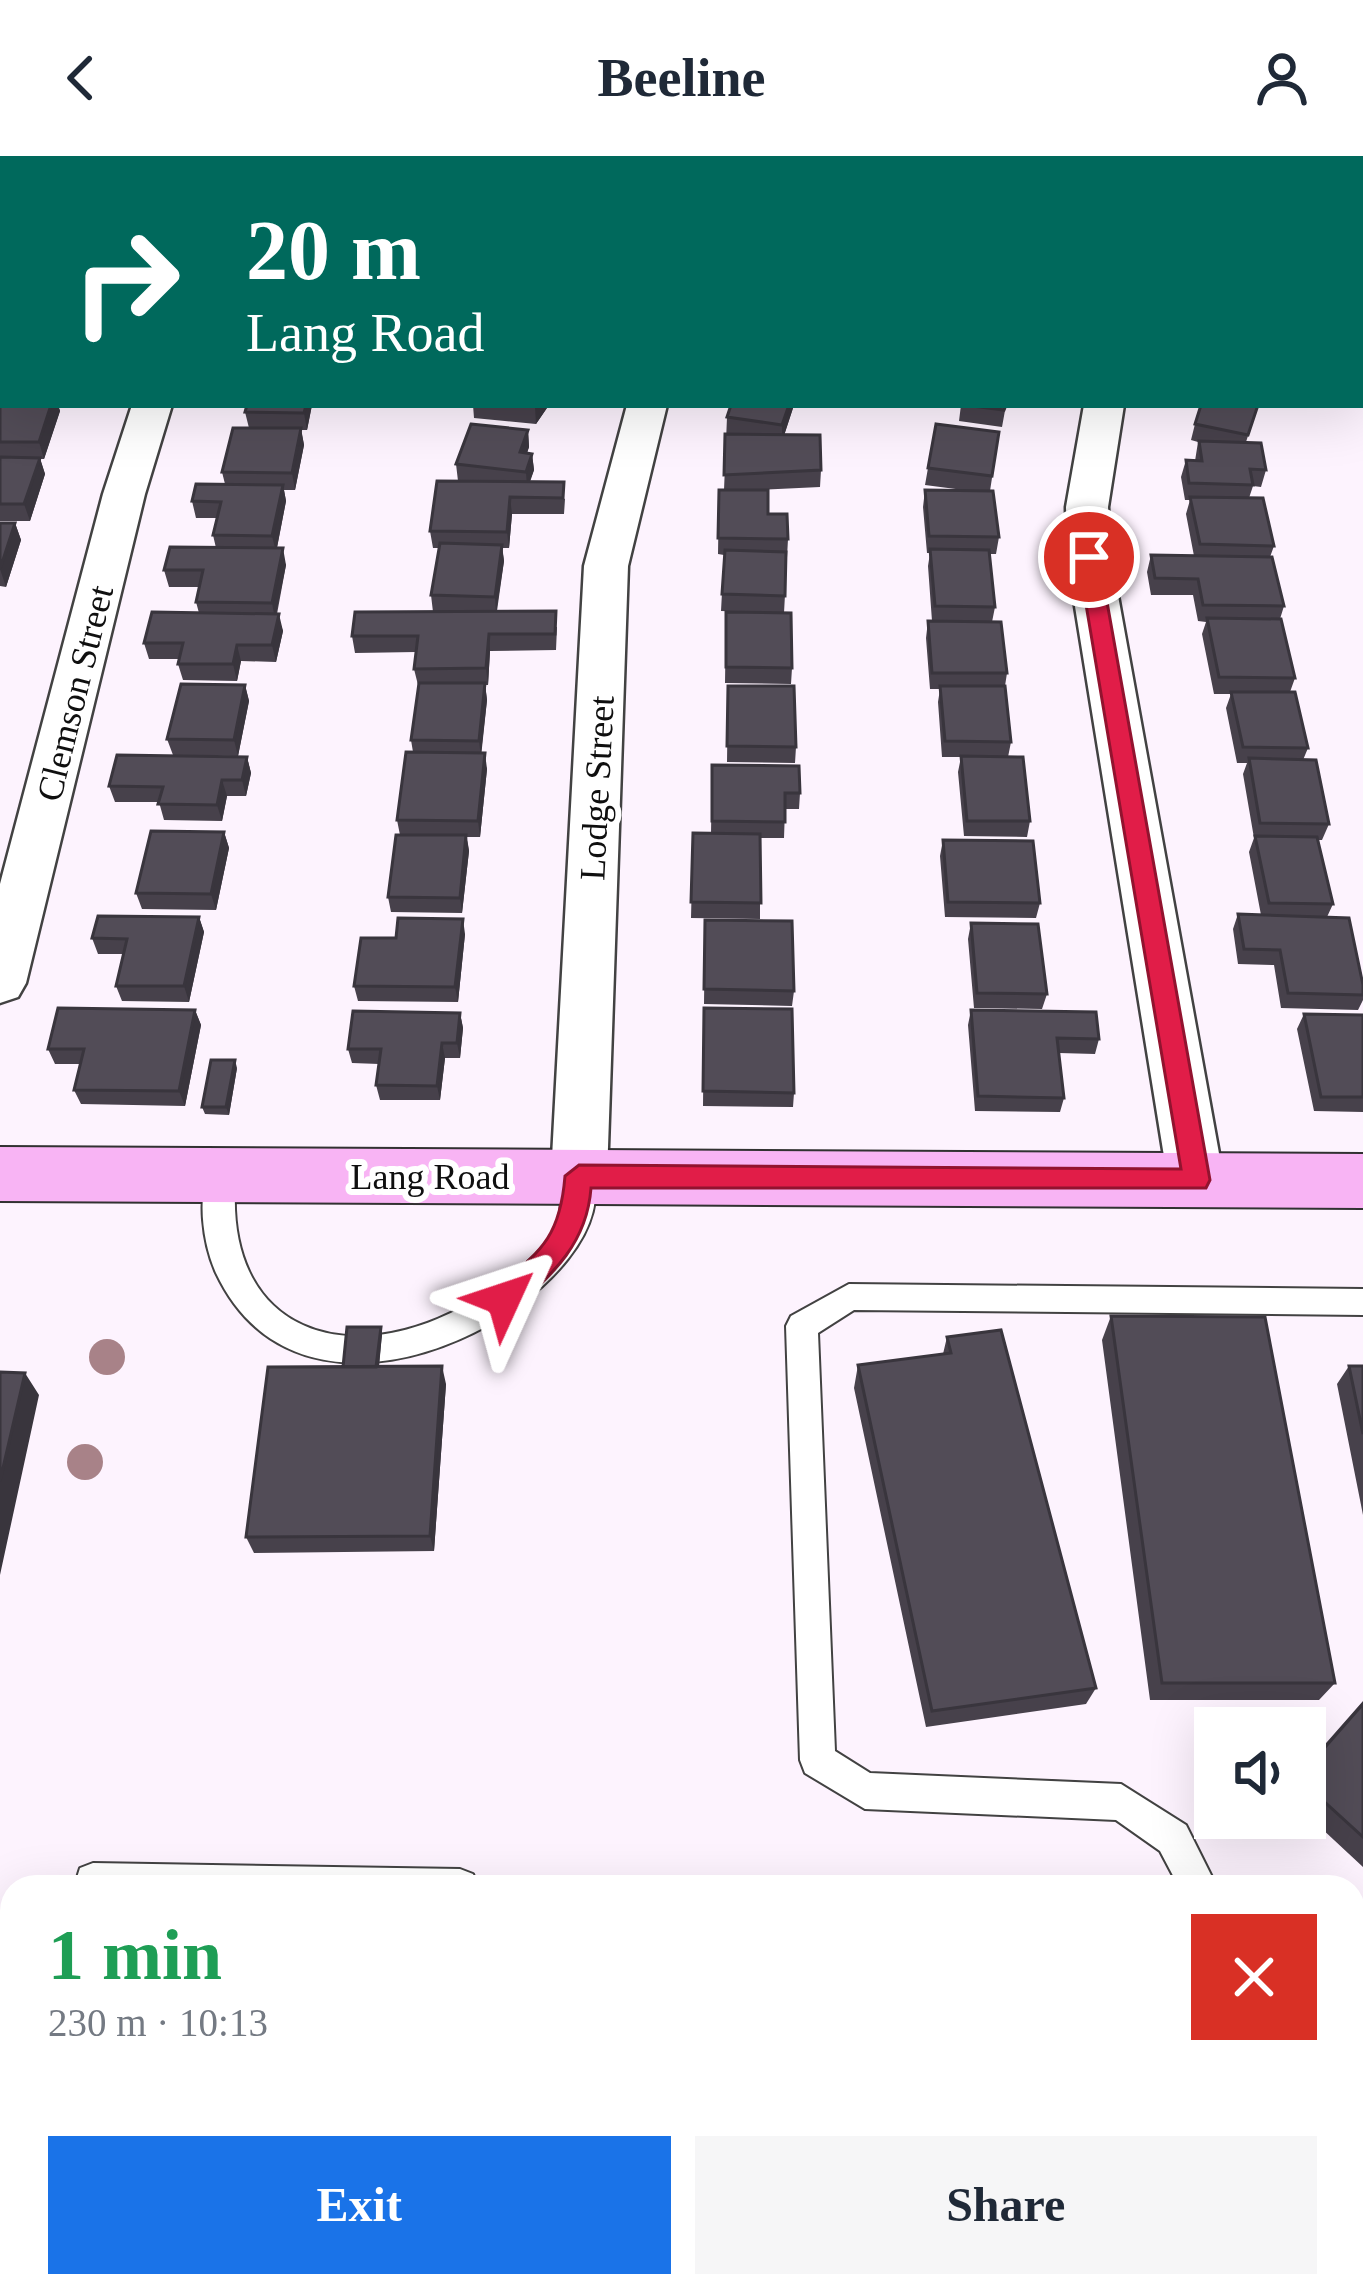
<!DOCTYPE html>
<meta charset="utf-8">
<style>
:root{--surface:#fff;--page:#f6f6f7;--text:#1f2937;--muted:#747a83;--accent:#1a73e8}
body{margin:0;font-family:"Times New Roman",serif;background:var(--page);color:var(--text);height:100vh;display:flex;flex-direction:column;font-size:45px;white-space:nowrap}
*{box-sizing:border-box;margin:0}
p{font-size:39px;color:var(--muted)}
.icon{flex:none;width:66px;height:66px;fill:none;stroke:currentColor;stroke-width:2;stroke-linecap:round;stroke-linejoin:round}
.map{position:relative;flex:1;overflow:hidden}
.side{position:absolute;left:0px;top:1719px;width:1365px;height:423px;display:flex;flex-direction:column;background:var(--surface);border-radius:36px 36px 0 0;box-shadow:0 12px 48px #0002}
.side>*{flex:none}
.guide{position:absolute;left:0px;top:0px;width:1365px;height:252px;box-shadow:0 12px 48px #0002;background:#00695c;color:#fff;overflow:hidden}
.buttons{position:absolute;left:1194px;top:1551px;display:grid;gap:24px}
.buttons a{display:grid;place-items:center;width:132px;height:132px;border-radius:0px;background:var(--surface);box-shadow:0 12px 48px #0002;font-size:60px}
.pin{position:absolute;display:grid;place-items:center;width:102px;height:102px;color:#fff;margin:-51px;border:6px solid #fff;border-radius:50%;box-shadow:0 3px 12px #0007}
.me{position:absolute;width:132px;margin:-66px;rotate:48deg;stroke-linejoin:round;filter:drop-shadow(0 0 9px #0008)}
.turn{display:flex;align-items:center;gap:42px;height:252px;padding:0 48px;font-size:54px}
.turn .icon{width:156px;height:156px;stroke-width:2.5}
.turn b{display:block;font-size:84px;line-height:102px}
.round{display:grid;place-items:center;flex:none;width:126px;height:126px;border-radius:0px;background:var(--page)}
.overview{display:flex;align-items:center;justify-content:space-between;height:204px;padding:0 48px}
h1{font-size:72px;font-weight:600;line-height:90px;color:#1e9e55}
.cta{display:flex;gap:24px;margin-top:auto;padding:24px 48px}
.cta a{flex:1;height:138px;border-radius:0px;background:var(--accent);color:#fff;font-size:48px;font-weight:600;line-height:138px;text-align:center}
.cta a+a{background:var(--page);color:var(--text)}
header{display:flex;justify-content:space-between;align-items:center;height:156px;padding:0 48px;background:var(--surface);font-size:54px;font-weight:600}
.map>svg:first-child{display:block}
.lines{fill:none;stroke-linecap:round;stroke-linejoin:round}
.lane-casing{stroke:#424242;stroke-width:4}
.street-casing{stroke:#424242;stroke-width:5}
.secondary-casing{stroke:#313131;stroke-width:4}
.primary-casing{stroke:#202020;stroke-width:4}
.lane{fill:#fff;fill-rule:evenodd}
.street{fill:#fff;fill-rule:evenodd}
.secondary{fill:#f8b4f4;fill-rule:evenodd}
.primary{fill:#e374ec;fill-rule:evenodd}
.tree{fill:#a88288}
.wall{fill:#47414b}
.shaded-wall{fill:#39353d}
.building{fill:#524c57;stroke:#39353d;stroke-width:3}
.route{fill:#e11d48;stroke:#92132f;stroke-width:3}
.labels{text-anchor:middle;stroke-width:12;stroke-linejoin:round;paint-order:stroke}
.street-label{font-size:36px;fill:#0f0f0f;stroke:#fff}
</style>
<header><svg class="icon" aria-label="back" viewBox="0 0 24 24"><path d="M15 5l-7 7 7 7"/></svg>Beeline<svg class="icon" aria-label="person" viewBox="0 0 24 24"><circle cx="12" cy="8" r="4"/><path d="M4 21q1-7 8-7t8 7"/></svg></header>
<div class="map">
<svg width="1363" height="2140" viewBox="0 0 1363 2140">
<rect width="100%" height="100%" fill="#fdf3fe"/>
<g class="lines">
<g class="lane-casing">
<path id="lane" d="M221,1007L231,1010L236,1019C221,1178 350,1218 473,1145C502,1128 531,1108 551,1081C566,1058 557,1034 569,1011H589C644,1121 314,1325 216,1117C203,1088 196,1040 211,1010Z
M849,1128L1363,1133V1159L854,1154L818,1177L835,1595L870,1617L1121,1628L1186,1669L1217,1731H1179L1160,1695L1116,1664L865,1653L805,1617L800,1604L786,1170L791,1160Z
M93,1707L460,1713L473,1718L478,1731H74L80,1712Z
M1353,1994L1363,1998V2053L1353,2049Z
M12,2115V2130H46L45,2140H3Z
M1239,2130H1280L1285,2140H1243Z"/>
</g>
<g class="street-casing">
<path id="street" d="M275,0H312L273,3Z
M784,0H821L782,3Z
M1220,0H1256L1219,3Z
M132,249H172L145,338L26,827L18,841L0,847V728L103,338Z
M627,249H667L628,410L607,1020L599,1037L579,1043L559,1037L551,1020L584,410Z
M1084,249H1124L1108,351L1111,401L1224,1025L1216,1042L1196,1048L1176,1042L1168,1025L1067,401L1066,351Z"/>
</g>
<g class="secondary-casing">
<path id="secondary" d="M0,991L1363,998V1052L0,1045Z"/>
</g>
<g class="primary-casing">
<path id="primary" d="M0,42H3V68H0Z
M1362,77H1363V103H1362Z"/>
</g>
<use href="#lane" class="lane"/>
<use href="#street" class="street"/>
<use href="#secondary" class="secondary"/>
<use href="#primary" class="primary"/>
</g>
<g class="tree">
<circle cx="107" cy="1201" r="18"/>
<circle cx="85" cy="1306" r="18"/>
</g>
<path class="wall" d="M418,0H454L452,3H432Z
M571,0H617L615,3H584Z
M623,0H744L741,3H623Z
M3,249H58L60,255L44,303H40L45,318L30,365H0V252Z
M312,249L307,274H301L304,289L295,334H284L286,345L277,392L286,409L277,458L283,475L276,506L241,505L237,525L183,524L178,508L179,503H149L144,487L199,457L196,446L199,431H169L164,414L216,392L213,379L217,362H196L192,345L225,328L222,316L249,272L245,256Z
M473,249H549L536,268L474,262Z
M794,249L784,279L821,314L820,331L756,334L768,358L788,383L784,457L792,512L791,528L725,527L726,456L778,457L721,455L724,399L718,398L719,334H724L727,261Z
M961,249H1006L1002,271L959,265Z
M1258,249L1246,286L1266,314L1261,331L1253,330L1249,342L1274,390L1270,401L1284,450L1280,463L1295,522L1290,536L1308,592L1303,604L1329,668L1322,684H1318L1333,748L1327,761L1363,829V844L1358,854L1281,852L1274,809L1238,808L1233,773L1238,758L1261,759L1249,696L1254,682L1243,618L1247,607H1237L1226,552L1231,538H1214L1202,478L1206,466L1198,465L1193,439H1151L1147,416L1151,399L1194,400L1186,358L1190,344H1185L1181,321L1186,304L1195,305L1198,286L1191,284L1195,268Z
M528,274L529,291L527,297L532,298L534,314L530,326L565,343L564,358H512L509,392H502L504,405L497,455L557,471L556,494L490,495L488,529H485L487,544L481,597L487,613L480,681H467L469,695L462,757L391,756L388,741L400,679L397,664L413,596L411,584L418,529L414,513L416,496L355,497L352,480L433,456L431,439L439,392H433L430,375L458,325L456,308Z
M999,276L990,335L999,381L996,398H989L995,451L992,466L1007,517L1005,530L1011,586L1008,601L1030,665L1027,681L964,680L958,616L961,601H942L938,546L940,533H930L926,482L928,465H932L928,410L930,397H927L923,351L925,334L971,335L925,329L928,312Z
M0,367H15L21,384L6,431L0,430Z
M245,529L249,545L238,600L173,599L167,583Z
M728,530L796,591L795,607L727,606Z
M247,601L251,617L246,640H227L222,665L164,664L159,646H115L109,630Z
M712,609L800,637L799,653H785L784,682H760V763L691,762L693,677L711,678Z
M224,676L229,692L216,754L142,753L136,737Z
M943,684L1040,747L1036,762L945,761L940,700Z
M199,761L204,776L189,846L122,845L116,830L123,798H98L92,782Z
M705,764L794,835L792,850L704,848Z
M971,767L1047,838L1042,853L974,852L968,783Z
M465,778L458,846L358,845L354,830L396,782Z
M704,852L794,937L793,951L703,950Z
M195,854L201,869L185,950L81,948L74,934L81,908H55L48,893Z
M971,854L1099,883L1095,898L1059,897L1064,942L1060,956L975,955L968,869Z
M460,857L463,872L460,902H445L440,944H380L376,929L379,908L352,907L348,893Z
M1304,858L1363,859V956L1314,955L1297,873Z
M237,912L229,959L205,958L202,951Z
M1111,1160L1335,1527L1319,1544H1150L1102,1184Z
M382,1178L379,1211L446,1228L434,1395L254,1397L246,1381L343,1211Z
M947,1181L1096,1532L1086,1548L926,1571L854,1232L858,1209L943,1198Z
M1349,1210H1363V1359L1337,1228Z
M1363,1545V1711L1305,1657V1611Z
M1363,1824V1860L1354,1829Z"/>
<path class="shaded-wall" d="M51,249H58L60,255L44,303L39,286Z
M306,249H312L307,274L304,257Z
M537,249H549L536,268L535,251Z
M789,249H794L782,286V269Z
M301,272L304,289L295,334L292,317Z
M528,274L529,291L521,313L520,296Z
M532,298L534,314L527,332L526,316Z
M40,302L45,318L30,365L24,348Z
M283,329L286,345L276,396L272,380Z
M510,341L512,358L509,392L507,376Z
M15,367L21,384L6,431L0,413Z
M502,389L504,405L496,457L495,441Z
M283,392L286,409L275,463L272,447Z
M279,458L283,475L276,506L272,489Z
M489,478L490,495L488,529L486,512Z
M237,489L241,505L237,525L233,508Z
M485,527L487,544L481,601L479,585Z
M245,529L249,545L238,600L234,584Z
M485,597L487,613L480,681L478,665Z
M247,601L251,617L246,640L242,624Z
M222,624L227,640L222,665L217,649Z
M224,676L229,692L216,754L211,738Z
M466,679L469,695L462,757L460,742Z
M199,761L204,776L189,846L184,830Z
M463,763L465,778L458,846L455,831Z
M195,854L201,869L185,950L179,935Z
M460,857L463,872L460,902L457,887Z
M442,887L445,902L440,944L437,930Z
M235,904L237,912L229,959L226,951Z
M381,1171L382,1178L377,1228L375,1222Z
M442,1210L446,1228L434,1395L430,1380Z
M25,1217L39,1239L0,1419V1325Z
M211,2130H225L224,2140H210Z"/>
<path class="building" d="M886,0H943L942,3H884Z
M1071,0H1113L1118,1L1117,3H1069Z
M1343,0H1363V5L1362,3Z
M3,244V249H51L39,286H0V252Z
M247,249H306L304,257L245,256Z
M731,249H789L782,269L727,261Z
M965,249H1006L1004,254Z
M1201,249H1258L1248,279L1195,268Z
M471,268L528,274L520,296L532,298L526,316L456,308Z
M936,268L999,276L992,320L928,312Z
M233,272H301L292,317L222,316Z
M725,278L820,279L821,314L724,319Z
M1199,285L1261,287L1266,314L1250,313L1253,329L1189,327L1186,304L1202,305Z
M0,301L40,302L24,348H0Z
M437,325L564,326L563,342L510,341L507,376L430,375Z
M196,328L283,329L272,380L213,379L221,346L192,345Z
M719,334H768V358H787L788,383L718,382Z
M925,334L993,335L999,381L929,380Z
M1190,341L1263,342L1274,390L1200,388Z
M0,367H15L0,413Z
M440,387L502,389L495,441L431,439Z
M170,391L283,392L272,447L196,446L203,414H164Z
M930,393L989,394L995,451L935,450Z
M725,394L786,396L785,440L722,438Z
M1151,399L1272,401L1284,450L1203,449L1198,423L1155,422Z
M556,455L555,478H489L486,512L414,513L418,480H352L355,456Z
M152,456L279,458L272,489H237L233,508H178L183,487H144Z
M726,456L791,457L792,512L726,511Z
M1207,462L1281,463L1295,522L1219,521Z
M928,465L1001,466L1007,517H932Z
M419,527H485L479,585L411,584Z
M181,528L245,529L234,584L167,583Z
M728,530H794L796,591L727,590Z
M940,530H1005L1011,586L945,585Z
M1231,536H1295L1308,592L1243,591Z
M406,596L485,597L478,665L397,664Z
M117,599L247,601L242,624H222L217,649L158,648L163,631L109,630Z
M961,600L1023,601L1030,665H967Z
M1249,602L1316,604L1329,668L1260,667Z
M712,609L799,610L800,637H785V666L712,665Z
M151,675L224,676L211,738L136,737Z
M693,677L760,678L761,747L691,746Z
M396,679H466L460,742L388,741Z
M1255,680L1317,681L1333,748L1269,747Z
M943,684L1033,685L1040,747L948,746Z
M1238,758L1349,762L1363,829V839L1288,837L1280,794L1244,793Z
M98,760L199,761L184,830H116L127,783L92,782Z
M398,762L463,763L455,831L354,830L361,782H396Z
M705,764L792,765L794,835L704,833Z
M971,767L1038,768L1047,838L977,837Z
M58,852L195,854L179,935L74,934L84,893H48Z
M704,852L792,853L794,937L703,935Z
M971,854L1096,856L1099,883L1057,882L1064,942L978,940Z
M353,855L460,857L457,887H442L437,930L376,929L381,893H348Z
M1304,858L1363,859V941H1321Z
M211,904H235L226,951H202Z
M1111,1160L1265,1161L1335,1527H1162Z
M347,1171H381L376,1211H343Z
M1001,1174L1096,1532L932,1555L858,1209L951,1197L947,1181Z
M442,1210L430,1380L246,1381L268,1211Z
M1349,1210H1363V1278Z
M0,1216L25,1217L0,1325Z
M1363,1548V1681L1305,1628V1614Z
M51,2130H211L210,2140H50Z
M329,2130H644V2140H328Z
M707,2130H1094V2140H707Z"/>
<path class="route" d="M1089,394L1099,401L1210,1024L1206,1032H591C587,1087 554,1117 514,1152H494V1135C540,1095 560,1083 565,1020L579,1009L1181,1013L1078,401Z"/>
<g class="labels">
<g class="street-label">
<text transform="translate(74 537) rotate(-76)" y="13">Clemson Street</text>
<text transform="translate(596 632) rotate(-87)" y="13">Lodge Street</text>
<text x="430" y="1033">Lang Road</text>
</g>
</g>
</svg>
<div class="buttons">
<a><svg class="icon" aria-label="sound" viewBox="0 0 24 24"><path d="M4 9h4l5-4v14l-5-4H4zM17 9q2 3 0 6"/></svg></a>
</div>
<div class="pin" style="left:1089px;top:401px;background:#d93025"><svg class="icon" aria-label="arrive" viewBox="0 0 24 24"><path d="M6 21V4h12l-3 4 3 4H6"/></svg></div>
<svg class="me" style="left:504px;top:1143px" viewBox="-20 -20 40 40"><path d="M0-17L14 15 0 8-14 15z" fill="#e11d48" stroke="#fff" stroke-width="4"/></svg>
<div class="guide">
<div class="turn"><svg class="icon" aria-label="right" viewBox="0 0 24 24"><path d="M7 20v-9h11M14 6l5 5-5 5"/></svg><div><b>20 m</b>Lang Road</div></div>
</div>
<section class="side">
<div class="overview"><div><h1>1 min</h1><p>230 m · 10:13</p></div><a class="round" style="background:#d93025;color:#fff"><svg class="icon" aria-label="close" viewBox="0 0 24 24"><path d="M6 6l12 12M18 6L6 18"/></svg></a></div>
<div class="cta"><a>Exit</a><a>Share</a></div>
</section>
</div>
